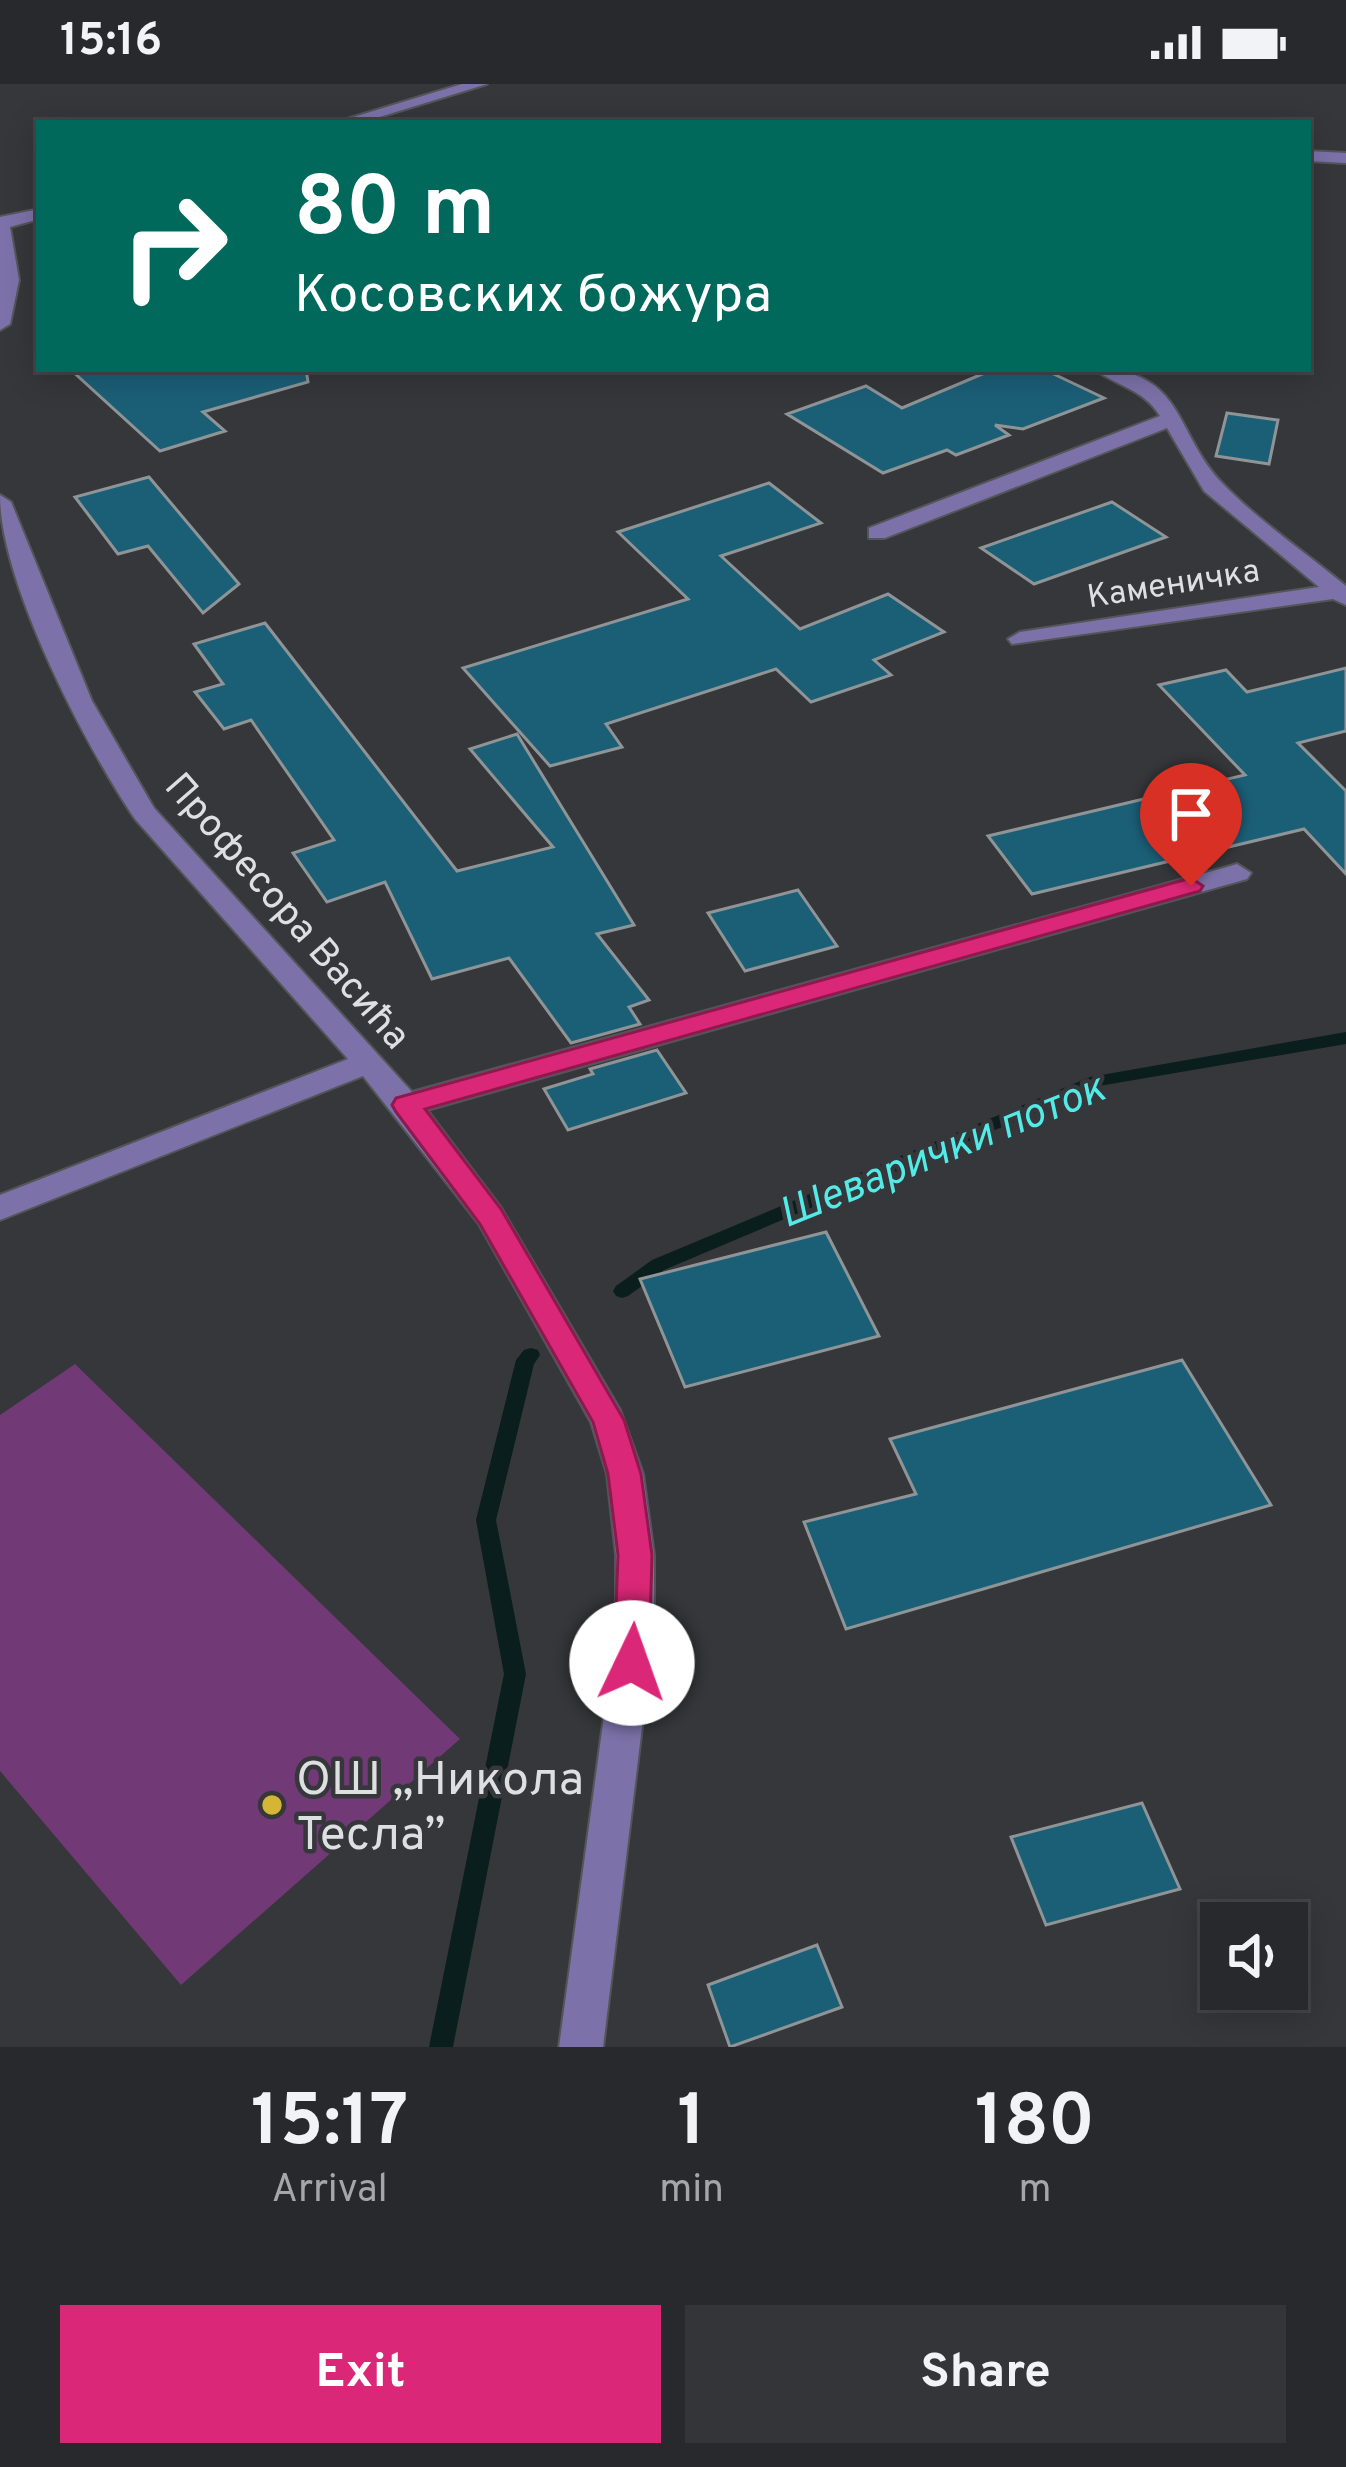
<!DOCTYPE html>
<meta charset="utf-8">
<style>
:root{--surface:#28292c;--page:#343538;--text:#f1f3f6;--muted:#a5a6a9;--line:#444548;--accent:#db2777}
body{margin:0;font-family:Overpass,sans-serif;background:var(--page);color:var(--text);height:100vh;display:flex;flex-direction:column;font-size:45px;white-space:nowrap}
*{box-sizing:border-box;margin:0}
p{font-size:39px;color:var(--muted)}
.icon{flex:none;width:66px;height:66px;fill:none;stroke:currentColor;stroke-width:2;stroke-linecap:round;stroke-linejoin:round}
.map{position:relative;height:1963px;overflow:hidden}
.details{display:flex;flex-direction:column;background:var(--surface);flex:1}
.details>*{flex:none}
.guide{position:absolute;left:36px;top:36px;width:1275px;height:252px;border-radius:0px;box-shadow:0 6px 30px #0003,0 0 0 3px var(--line);background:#00695c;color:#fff;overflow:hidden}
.controls{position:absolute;left:1200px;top:1818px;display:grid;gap:24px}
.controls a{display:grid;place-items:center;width:108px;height:108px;border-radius:0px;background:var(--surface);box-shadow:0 6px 30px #0003,0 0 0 3px var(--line);font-size:60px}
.pin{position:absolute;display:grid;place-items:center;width:102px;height:102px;color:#fff;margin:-123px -51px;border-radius:50% 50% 50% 0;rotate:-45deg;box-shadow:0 0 12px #0007}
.pin .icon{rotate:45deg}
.me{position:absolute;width:132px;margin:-66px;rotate:3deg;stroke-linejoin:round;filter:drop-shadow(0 0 9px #0008)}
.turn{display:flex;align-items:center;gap:42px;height:252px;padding:0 60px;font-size:54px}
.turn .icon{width:156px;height:156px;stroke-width:2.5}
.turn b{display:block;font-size:84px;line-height:102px}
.eta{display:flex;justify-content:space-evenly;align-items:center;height:204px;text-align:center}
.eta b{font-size:72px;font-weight:700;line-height:84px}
.cta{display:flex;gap:24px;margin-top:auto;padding:24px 60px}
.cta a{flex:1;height:138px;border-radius:0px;background:var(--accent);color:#fff;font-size:48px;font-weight:700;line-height:138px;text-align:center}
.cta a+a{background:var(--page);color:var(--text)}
.status{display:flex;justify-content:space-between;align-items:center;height:84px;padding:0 60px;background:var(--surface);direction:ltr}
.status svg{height:33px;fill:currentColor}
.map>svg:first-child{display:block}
.green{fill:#713975}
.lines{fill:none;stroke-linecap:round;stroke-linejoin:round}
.stream{fill:#0b1e1e;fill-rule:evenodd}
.building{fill:#1b5f77;stroke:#8f9496;stroke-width:3}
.minor-casing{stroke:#535558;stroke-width:4}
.minor{fill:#7c72a9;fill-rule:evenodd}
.route{fill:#db2777;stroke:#8e194d;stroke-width:3}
.poi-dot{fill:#d5b535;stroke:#35373a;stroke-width:4.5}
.labels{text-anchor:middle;stroke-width:9;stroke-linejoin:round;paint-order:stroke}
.far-street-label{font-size:33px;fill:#dedfe1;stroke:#35373a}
.street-label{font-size:39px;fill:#dedfe1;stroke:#35373a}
.water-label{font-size:42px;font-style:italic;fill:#53ebe8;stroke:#35373a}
.near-poi-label{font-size:48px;fill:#dedfe1;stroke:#35373a;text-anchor:start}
</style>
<div class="status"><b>15:16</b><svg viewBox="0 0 49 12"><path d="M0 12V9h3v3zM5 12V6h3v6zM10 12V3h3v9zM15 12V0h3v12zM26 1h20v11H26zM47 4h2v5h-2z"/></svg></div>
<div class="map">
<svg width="1346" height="1963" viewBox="0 0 1346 1963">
<rect width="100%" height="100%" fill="#35373a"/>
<path class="green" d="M75,1280L460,1655L181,1901L0,1687V1331Z"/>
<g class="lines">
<path class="stream" d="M1346,948V960L1099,1002L664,1186L628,1212L622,1214L616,1212L613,1207L616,1202L652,1176L1090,993Z
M531,1264L538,1266L540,1271L534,1280L496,1436L526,1590L453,1963H429L504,1590L476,1436L516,1276L524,1266Z"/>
</g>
<path class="building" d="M70,285H306L308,298L203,328L225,347L160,367Z
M994,285H1043L1104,314L1023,345L995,341L1009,351L956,371L947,366L883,389L787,330L866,302L902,324Z
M1227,329L1278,336L1269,380L1216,372Z
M149,393L239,500L203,529L148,462L118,470L75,413Z
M769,399L821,439L721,472L800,545L888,510L944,548L874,576L891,591L811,618L776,585L606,640L622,663L550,682L463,584L688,515L618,448Z
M1112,418L1166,453L1034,500L981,464Z
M265,539L457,787L553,763L470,665L517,650L634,841L597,850L649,916L629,923L640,940L571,959L509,874L432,895L385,798L327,818L293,769L334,756L251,636L224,645L195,608L223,600L194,560Z
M1346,584V647L1298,659L1346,707V790L1304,745L1032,810L988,752L1245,691L1159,601L1226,586L1247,608Z
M798,806L837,862L745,887L708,829Z
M657,966L686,1009L568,1046L544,1005L593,990L590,985Z
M826,1148L879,1252L685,1303L640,1195Z
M1182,1276L1271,1421L846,1545L804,1438L916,1410L890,1355Z
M1142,1719L1180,1805L1046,1841L1011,1753Z
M817,1861L842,1923L730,1963L708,1901Z"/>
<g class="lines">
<g class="minor-casing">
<path id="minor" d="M462,0H487L360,39H334Z
M1308,67L1346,69V79L1308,77Z
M39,125V135L10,143L19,196L10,240L0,246V133Z
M1094,285C1185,285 1174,350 1223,400C1260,438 1306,469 1346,502V521L1333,515L1012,560L1008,555L1020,548L1319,503L1204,407L1167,344L885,454H869V444L1160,332C1144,305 1116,302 1094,285Z
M0,411L11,418L92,617L154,724L412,1008L1227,783L1237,780L1251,789L1247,795L427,1026L501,1124L620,1326L643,1390L654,1471V1544L603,1963H559L616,1544V1471L607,1390L591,1338L479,1140L363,992L0,1136V1111L348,975L135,735C85,661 0,498 0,411Z"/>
</g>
<use href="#minor" class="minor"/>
</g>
<path class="route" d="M1191,794L1203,802L1200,807L425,1025L501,1125L624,1336L641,1390L652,1471L649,1579L644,1590L632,1595L619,1590L614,1579L618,1471L608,1390L593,1338L480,1140L396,1028L392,1021L396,1014Z"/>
<circle class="poi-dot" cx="272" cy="1721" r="12"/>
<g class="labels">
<g class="far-street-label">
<text transform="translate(1173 498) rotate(-9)" y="12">Каменичка</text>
</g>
<g class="street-label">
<text transform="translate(289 826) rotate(49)" y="14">Професора Васића</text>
</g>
<g class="water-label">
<text transform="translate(941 1065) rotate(-22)" y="15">Шеварички поток</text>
</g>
<g class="near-poi-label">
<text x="296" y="1710">ОШ „Никола<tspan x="296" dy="55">Тесла”</tspan></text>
</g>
</g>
</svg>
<div class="controls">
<a><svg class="icon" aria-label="sound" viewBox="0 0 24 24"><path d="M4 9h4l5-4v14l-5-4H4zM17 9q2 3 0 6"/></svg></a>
</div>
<div class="pin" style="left:1191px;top:802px;background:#d93025"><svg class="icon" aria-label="arrive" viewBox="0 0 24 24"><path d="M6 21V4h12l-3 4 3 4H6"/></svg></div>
<svg class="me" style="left:632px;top:1579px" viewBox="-20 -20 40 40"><circle r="19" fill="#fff"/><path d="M0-13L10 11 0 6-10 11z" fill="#db2777"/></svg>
<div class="guide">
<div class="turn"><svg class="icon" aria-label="right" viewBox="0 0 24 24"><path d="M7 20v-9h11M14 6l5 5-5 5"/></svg><div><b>80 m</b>Косовских божура</div></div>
</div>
</div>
<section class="details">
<div class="eta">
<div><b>15:17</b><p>Arrival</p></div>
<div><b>1</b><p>min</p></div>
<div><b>180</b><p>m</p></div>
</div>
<div class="cta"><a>Exit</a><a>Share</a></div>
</section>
